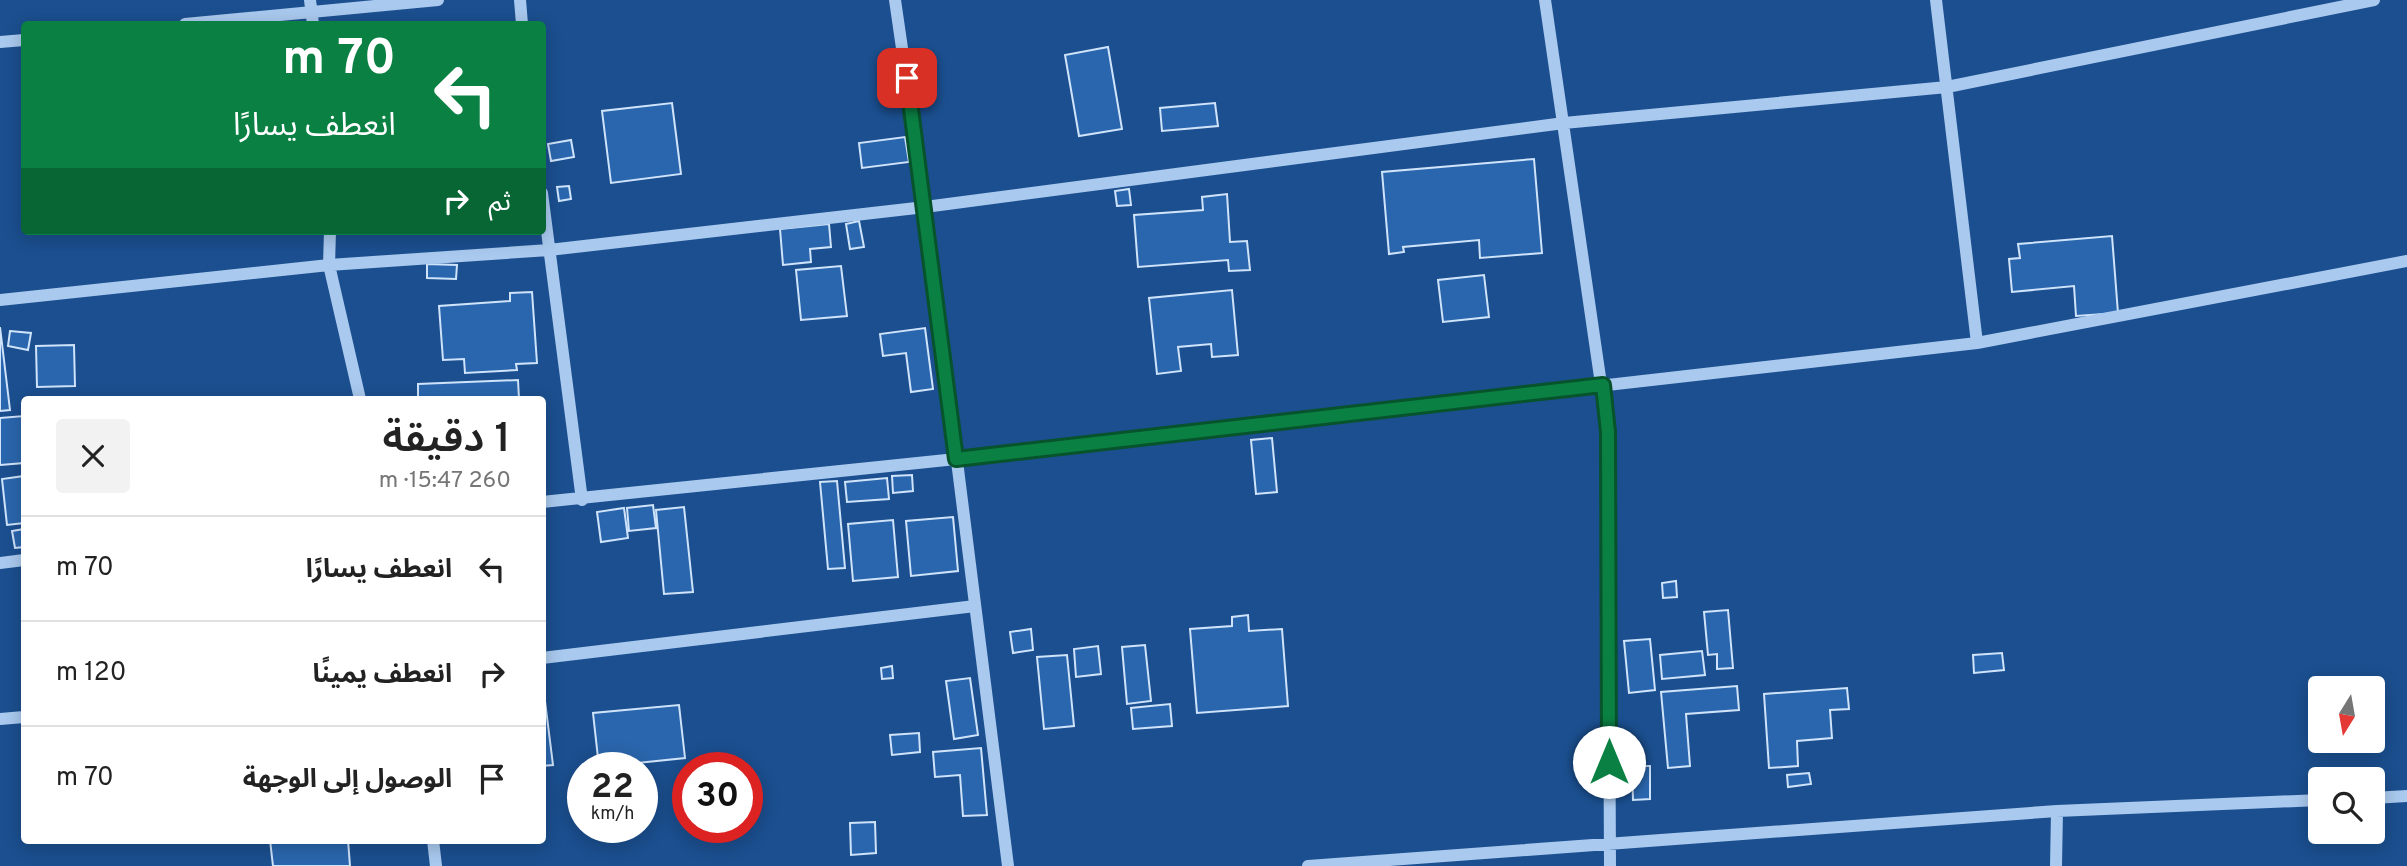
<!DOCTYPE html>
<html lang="ar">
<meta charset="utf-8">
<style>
:root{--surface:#fff;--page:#f2f2f2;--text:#222;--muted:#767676;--line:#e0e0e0}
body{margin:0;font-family:Overpass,"Noto Sans Arabic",sans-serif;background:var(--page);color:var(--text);direction:rtl;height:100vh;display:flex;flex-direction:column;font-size:26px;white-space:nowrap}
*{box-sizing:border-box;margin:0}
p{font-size:23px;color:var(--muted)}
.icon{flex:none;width:38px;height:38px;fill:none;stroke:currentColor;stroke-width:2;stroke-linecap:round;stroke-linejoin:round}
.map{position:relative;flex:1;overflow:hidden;direction:ltr}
.sheet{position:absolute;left:21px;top:396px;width:525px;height:448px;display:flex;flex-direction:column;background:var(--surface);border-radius:7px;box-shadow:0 4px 18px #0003;direction:rtl}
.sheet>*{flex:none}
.hud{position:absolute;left:21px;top:21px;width:525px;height:214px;border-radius:7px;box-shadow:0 4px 18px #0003;direction:rtl;background:#0b8043;color:#fff;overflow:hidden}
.needle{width:46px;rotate:191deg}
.fabs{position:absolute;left:2308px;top:676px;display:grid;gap:14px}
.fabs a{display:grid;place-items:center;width:77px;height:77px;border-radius:7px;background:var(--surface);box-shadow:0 4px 18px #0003;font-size:35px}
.speed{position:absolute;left:567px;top:752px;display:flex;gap:14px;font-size:35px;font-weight:700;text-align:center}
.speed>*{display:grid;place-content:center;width:91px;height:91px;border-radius:50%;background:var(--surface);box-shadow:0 4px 18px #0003;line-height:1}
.speed small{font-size:18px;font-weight:400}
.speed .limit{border:10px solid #d22;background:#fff;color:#111}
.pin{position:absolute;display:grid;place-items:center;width:60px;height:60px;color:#fff;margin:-30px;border-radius:14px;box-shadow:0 4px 10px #0006}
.me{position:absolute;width:77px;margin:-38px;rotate:0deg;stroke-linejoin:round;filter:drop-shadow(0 0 5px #0008)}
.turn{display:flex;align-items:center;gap:24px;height:147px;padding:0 35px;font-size:32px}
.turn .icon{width:91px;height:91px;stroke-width:2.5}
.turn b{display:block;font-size:49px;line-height:60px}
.then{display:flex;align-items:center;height:66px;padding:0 35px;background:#0003;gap:14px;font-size:26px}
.round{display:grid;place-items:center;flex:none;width:74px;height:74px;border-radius:7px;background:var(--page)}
.head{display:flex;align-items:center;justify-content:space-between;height:119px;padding:0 35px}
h1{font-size:42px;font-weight:600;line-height:52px}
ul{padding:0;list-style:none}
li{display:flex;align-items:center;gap:21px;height:105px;padding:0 35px;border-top:2px solid var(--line)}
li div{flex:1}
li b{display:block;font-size:26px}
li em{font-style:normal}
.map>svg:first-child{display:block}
.building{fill:#2a66ad;stroke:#cfe3fa;stroke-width:2}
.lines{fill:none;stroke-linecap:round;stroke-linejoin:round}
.minor{stroke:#a9c9ee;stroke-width:12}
.route-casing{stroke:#07532c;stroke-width:18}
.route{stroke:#0b8043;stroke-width:12}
</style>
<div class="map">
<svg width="2407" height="866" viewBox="0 0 2407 866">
<rect width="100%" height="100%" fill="#1b4f8f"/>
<path class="building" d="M1108,47L1122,129L1079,136L1065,55Z
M672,103L681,174L611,183L602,111Z
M1215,103L1218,126L1162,131L1160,108Z
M905,137L909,162L862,168L859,143Z
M571,140L574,157L551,161L548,144Z
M1534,159L1542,253L1480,258L1479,240L1403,247L1404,252L1389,254L1382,172Z
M569,186L571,199L559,201L557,187Z
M1129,189L1131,205L1117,206L1115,191Z
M1227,194L1230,242L1247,241L1250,270L1229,271L1228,260L1138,267L1134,215L1203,210L1202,197Z
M859,221L864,247L850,249L846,224Z
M829,224L831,247L810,249L811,262L783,265L780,229Z
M2112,236L2118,313L2076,316L2074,286L2012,292L2009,259L2020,258L2018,244Z
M427,264L457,265L456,279L427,278Z
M841,266L847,316L801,320L796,270Z
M1484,275L1489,317L1443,322L1438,280Z
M1232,290L1238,355L1212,357L1211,344L1178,347L1181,371L1157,374L1149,298Z
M532,292L537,363L516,364L517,370L465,373L464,359L443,360L439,306L510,301V293Z
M0,327L10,410L0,411Z
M925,328L933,389L911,392L906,353L883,356L880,334Z
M10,331L31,333L28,350L8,346Z
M74,345L75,386L37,387L36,346Z
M518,380L519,399H418V384Z
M24,416V463L0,465V418Z
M1272,438L1277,492L1256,494L1251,440Z
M912,475L913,491L893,493L892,476Z
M24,476V523L7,525L2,479Z
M887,478L889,499L847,502L845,482Z
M837,481L845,568L828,569L820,482Z
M653,505L656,528L629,531L627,508Z
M684,507L693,592L664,594L656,510Z
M624,508L628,538L601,542L597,512Z
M953,517L958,571L911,576L906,521Z
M893,520L898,577L853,581L848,524Z
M24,529V547L15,548L12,531Z
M1676,581L1677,597L1663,598L1662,583Z
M1728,610L1733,668L1717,669V654L1708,655L1704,612Z
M1248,615L1249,631L1282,629L1288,706L1197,713L1190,629L1232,626V617Z
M1031,629L1033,650L1013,653L1010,632Z
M1650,639L1655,690L1629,693L1624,641Z
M1145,645L1151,701L1127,704L1122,647Z
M1098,646L1101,674L1076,677L1074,649Z
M1702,651L1705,675L1662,679L1660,655Z
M2002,653L2004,670L1974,673L1973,655Z
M1067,655L1074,726L1044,729L1037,657Z
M892,666L893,678L882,679L881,668Z
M542,677L553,765L542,766Z
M970,678L978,735L954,739L946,681Z
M1737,686L1739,710L1686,714L1690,766L1668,768L1661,692Z
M1847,688L1849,709L1830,710L1832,738L1797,741L1798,766L1769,768L1764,694Z
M1170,704L1172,726L1133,729L1131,708Z
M679,705L685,758L599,767L593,713Z
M919,733L920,752L892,755L890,735Z
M981,748L987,815L963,816L960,775L935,777L933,752Z
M1632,766H1650V799L1633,800Z
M1809,773L1811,784L1788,787L1787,775Z
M875,822L876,853L851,855L850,823Z
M270,840H293L294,843L348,840L350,866H273Z"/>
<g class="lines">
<path class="minor" d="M310,0L313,24
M520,0L522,24
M895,0L925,207L1008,866
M1545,0L1608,432L1610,866
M1936,0L1977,343
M185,24L438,0
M0,42L24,40
M542,193L582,500
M330,231L329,265L360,399
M0,300L329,265L549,250L925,207L1564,123L1947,87L2374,0
M542,502L956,459L1977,343L2407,261
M0,563L24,560
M542,658L975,606
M0,719L24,717
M2373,798L2407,796
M433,840L436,866
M1308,866L2057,811L2320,800
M2056,866L2057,811"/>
</g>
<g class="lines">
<g class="route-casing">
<path id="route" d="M907,78L956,459L1603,385L1608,432L1609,762"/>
</g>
<use href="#route" class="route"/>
</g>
</svg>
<div class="fabs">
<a><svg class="needle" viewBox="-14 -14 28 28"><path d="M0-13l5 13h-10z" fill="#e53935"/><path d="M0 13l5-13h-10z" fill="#767676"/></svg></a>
<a><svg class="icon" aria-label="search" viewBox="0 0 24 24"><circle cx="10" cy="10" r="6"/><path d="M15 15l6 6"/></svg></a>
</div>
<div class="speed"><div>22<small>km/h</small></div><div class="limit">30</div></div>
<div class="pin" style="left:907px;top:78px;background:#d93025"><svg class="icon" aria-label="arrive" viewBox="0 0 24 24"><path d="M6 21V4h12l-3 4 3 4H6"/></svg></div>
<svg class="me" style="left:1609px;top:762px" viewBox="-20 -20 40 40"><circle r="19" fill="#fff"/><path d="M0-13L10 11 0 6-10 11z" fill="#0b8043"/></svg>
<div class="hud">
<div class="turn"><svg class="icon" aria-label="left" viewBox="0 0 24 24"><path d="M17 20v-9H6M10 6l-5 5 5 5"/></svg><div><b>70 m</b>انعطف يسارًا</div></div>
<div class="then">ثم<svg class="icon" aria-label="right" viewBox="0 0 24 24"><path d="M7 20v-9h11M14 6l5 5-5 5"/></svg></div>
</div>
<section class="sheet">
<div class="head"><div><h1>1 دقيقة</h1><p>260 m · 15:47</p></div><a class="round"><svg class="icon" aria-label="close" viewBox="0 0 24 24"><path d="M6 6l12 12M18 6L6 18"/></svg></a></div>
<ul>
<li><svg class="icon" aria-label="left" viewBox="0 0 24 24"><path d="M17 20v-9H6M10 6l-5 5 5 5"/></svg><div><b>انعطف يسارًا</b></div><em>70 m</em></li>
<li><svg class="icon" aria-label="right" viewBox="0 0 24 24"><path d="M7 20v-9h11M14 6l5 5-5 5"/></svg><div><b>انعطف يمينًا</b></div><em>120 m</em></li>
<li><svg class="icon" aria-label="arrive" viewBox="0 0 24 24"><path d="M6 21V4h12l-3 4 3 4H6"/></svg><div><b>الوصول إلى الوجهة</b></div><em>70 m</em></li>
</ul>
</section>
</div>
